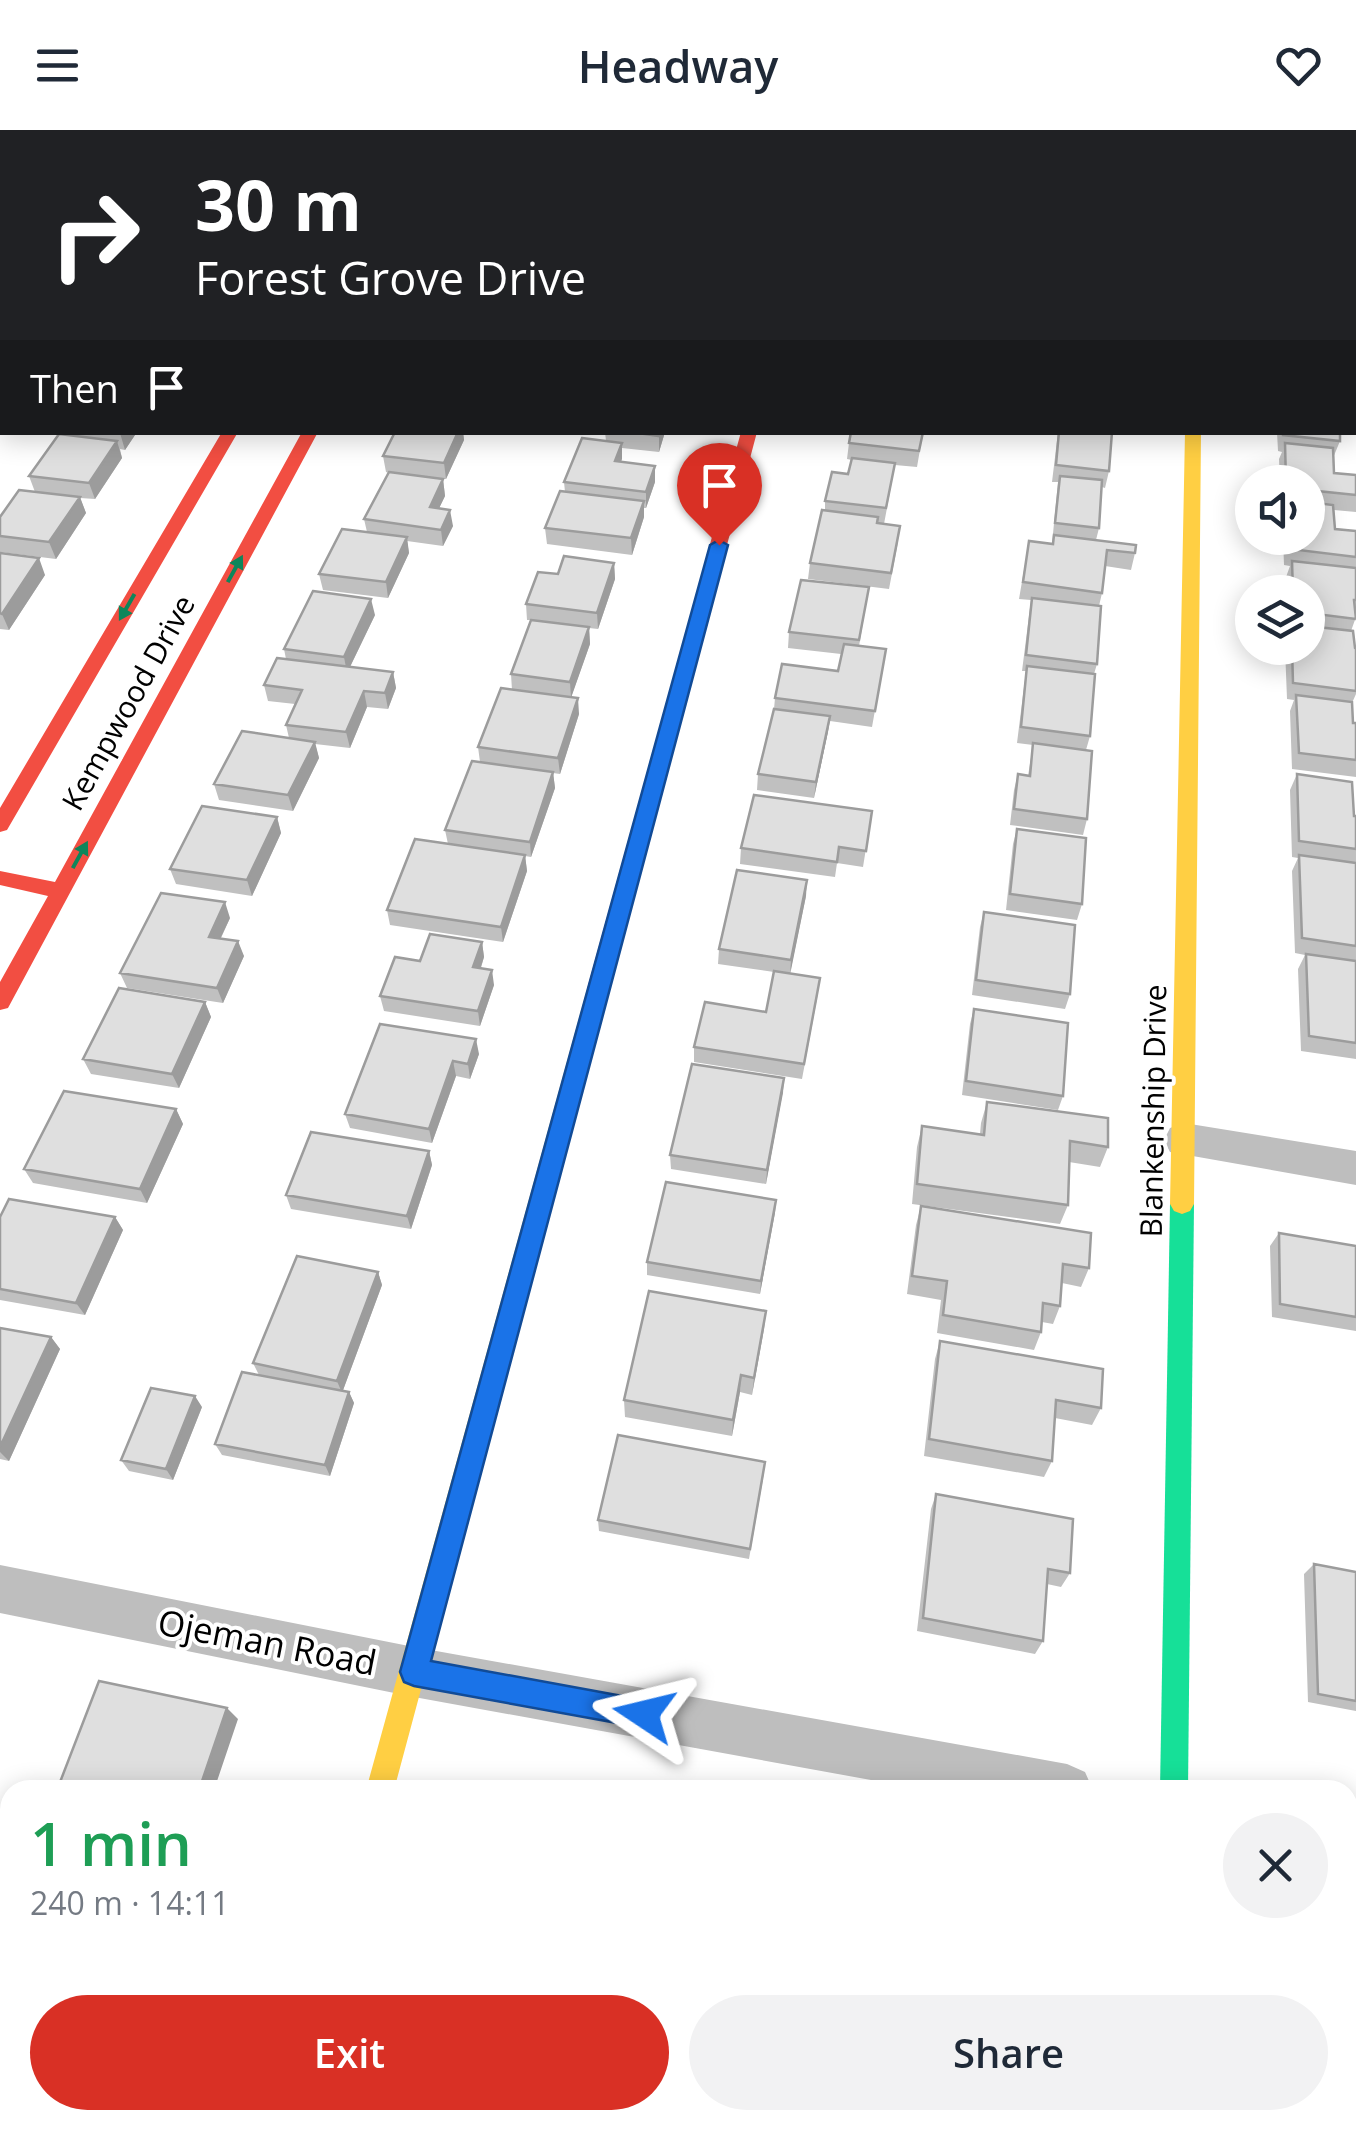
<!DOCTYPE html>
<meta charset="utf-8">
<style>
:root{--surface:#fff;--page:#f2f2f3;--text:#1f2937;--muted:#747a83;--accent:#d93025}
body{margin:0;font-family:"Open Sans",sans-serif;background:var(--page);color:var(--text);height:100vh;display:flex;flex-direction:column;font-size:38px;white-space:nowrap}
*{box-sizing:border-box;margin:0}
p{font-size:32px;color:var(--muted)}
.icon{flex:none;width:55px;height:55px;fill:none;stroke:currentColor;stroke-width:2;stroke-linecap:round;stroke-linejoin:round}
.map{position:relative;flex:1;overflow:hidden}
.sheet{position:absolute;left:0px;top:1650px;width:1358px;height:350px;display:flex;flex-direction:column;background:var(--surface);border-radius:30px 30px 0 0;box-shadow:0 5px 25px #0003}
.sheet>*{flex:none}
.guide{position:absolute;left:0px;top:0px;width:1358px;height:305px;box-shadow:0 5px 25px #0003;background:#202124;color:#fff;overflow:hidden}
.buttons{position:absolute;left:1235px;top:335px;display:grid;gap:20px}
.buttons a{display:grid;place-items:center;width:90px;height:90px;border-radius:50%;background:var(--surface);box-shadow:0 5px 25px #0003;font-size:50px}
.pin{position:absolute;display:grid;place-items:center;width:85px;height:85px;color:#fff;margin:-102px -42px;border-radius:50% 50% 50% 0;rotate:-45deg;box-shadow:0 0 10px #0007}
.pin .icon{rotate:45deg}
.me{position:absolute;width:110px;margin:-55px;rotate:280deg;stroke-linejoin:round;filter:drop-shadow(0 0 8px #0008)}
.turn{display:flex;align-items:center;gap:35px;height:210px;padding:0 30px;font-size:45px}
.turn .icon{width:130px;height:130px;stroke-width:2.5}
.turn b{display:block;font-size:70px;line-height:85px}
.then{display:flex;align-items:center;height:95px;padding:0 30px;background:#0003;gap:20px;font-size:38px}
.round{display:grid;place-items:center;flex:none;width:105px;height:105px;border-radius:52px;background:var(--page)}
.headline{display:flex;align-items:center;justify-content:space-between;height:170px;padding:0 30px}
h1{font-size:60px;font-weight:600;line-height:75px;color:#1e9e55}
.cta{display:flex;gap:20px;margin-top:auto;padding:20px 30px}
.cta a{flex:1;height:115px;border-radius:60px;background:var(--accent);color:#fff;font-size:40px;font-weight:600;line-height:115px;text-align:center}
.cta a+a{background:var(--page);color:var(--text)}
header{display:flex;justify-content:space-between;align-items:center;height:130px;padding:0 30px;background:var(--surface);font-size:45px;font-weight:600}
.map>svg:first-child{display:block}
.lines{fill:none;stroke-linecap:round;stroke-linejoin:round}
.street{fill:#bebebe;fill-rule:evenodd}
.fast{fill:#16e098;fill-rule:evenodd}
.slow{fill:#ffcf43;fill-rule:evenodd}
.jam{fill:#f24e42;fill-rule:evenodd}
.wall{fill:#c0c0c0}
.shaded-wall{fill:#9c9c9c}
.building{fill:#dfdfdf;stroke:#9c9c9c;stroke-width:2.5}
.oneway{fill:#0d865b}
.route{fill:#1a73e8;stroke:#114b97;stroke-width:2.5}
.labels{text-anchor:middle;stroke-width:8;stroke-linejoin:round;paint-order:stroke}
.street-label{font-size:30px;fill:#000;stroke:#fff}
.near-street-label{font-size:35px;fill:#000;stroke:#fff}
</style>
<header><svg class="icon" aria-label="menu" viewBox="0 0 24 24"><path d="M4 6h16M4 12h16M4 18h16"/></svg>Headway<svg class="icon" aria-label="heart" viewBox="0 0 24 24"><path d="M12 20l-8-8c-3-5 5-10 8-4 3-6 11-1 8 4z"/></svg></header>
<div class="map">
<svg width="1356" height="2000" viewBox="0 0 1356 2000">
<rect width="100%" height="100%" fill="#fff"/>
<g class="lines">
<path class="street" d="M790,0H844L845,2H791Z
M1053,0H1075L1076,2H1054Z
M1355,40H1356V54H1355Z
M1184,993L1356,1021V1055L1170,1022L1164,1010L1170,998Z
M0,1435L414,1517L1067,1634L1085,1642L1093,1660H926L414,1567L0,1483Z
M1348,1685L1356,1686V1738L1348,1737Z
M177,1990H234L230,2000H172Z
M296,1990H352V2000H294Z"/>
<path class="fast" d="M1182,1064L1190,1067L1194,1074L1188,1660H1160L1170,1074L1174,1067Z"/>
<path class="slow" d="M1185,302H1201L1194,1074L1190,1081L1182,1084L1174,1081L1170,1074Z
M598,851L609,859L394,1660H366L587,859Z"/>
<path class="jam" d="M222,302H238L7,700L0,702V678Z
M302,302H318L8,878L0,880V852L48,766L0,755V741L55,752Z
M741,302H757L609,859L598,867L587,859Z"/>
</g>
<path class="wall" d="M326,0H369L367,2H327Z
M1184,0H1227L1226,2Z
M1237,0H1298L1297,2H1237Z
M1307,0H1356V16L1355,2H1307Z
M2,115V222L0,225V118Z
M63,302H137L125,320L120,319L122,328L95,369L80,368L86,383L56,429L0,422V387L35,362L29,346L64,305Z
M395,302H463L464,310L446,349L404,344L443,349L445,366L439,378L453,396L443,416L407,411L409,423L388,468L323,460L319,444L367,402L364,389L389,343L386,342L383,326Z
M605,302H665L659,322L622,318L621,332L655,336V352L646,378H644V387L632,425L547,414L545,398L565,362L564,352L606,311Z
M923,302L917,337L895,335L884,394L898,412L889,459L808,449L810,433L825,380V371L848,344L852,330L847,329L849,313Z
M1058,302H1112L1109,341L1105,358L1102,357L1099,398L1096,410L1135,423L1131,440L1105,436L1102,463L1099,476L1097,534L1094,544L1090,606L1086,620L1087,689L1083,705L1010,695L1014,660L1018,644L1028,646L1033,615L1017,613L1026,541H1022L1031,470L1019,469L1029,411L1052,414L1058,352H1052Z
M1277,302H1340V311L1333,328L1334,343L1356,345V382L1334,380L1335,399L1356,427V487L1351,501L1355,518L1356,519V564L1352,573L1353,593H1356V647L1292,639L1290,581L1294,570L1287,569L1285,518H1308V462H1286V447L1290,436L1284,435L1283,408H1308V352H1280L1279,329L1282,322L1278,321Z
M0,423L45,445L9,500L0,499Z
M614,433L615,449L598,499L589,498L590,514L571,567L579,584L560,644L553,643L555,658L531,727L525,726L527,741L503,812L390,795L387,780L448,714L445,700L480,632L478,617L512,560L511,544L531,490H527L526,474L558,444Z
M869,457L859,516L886,519L872,597L830,591L814,668L757,660L758,644L774,579L775,568L838,541L841,524L788,518L789,502Z
M375,485L350,537L393,542L396,558L388,579L367,577L350,618L315,614L319,628L293,681L219,670L214,654L289,608L286,595L295,574L268,571L264,555L286,529L284,519Z
M1297,644L1356,686V929L1301,921L1298,839L1305,825L1295,823L1292,741L1298,728L1292,727L1290,660Z
M872,681L863,737L837,733L835,747L740,734L741,718Z
M277,687L281,703L252,766L176,754L170,739Z
M1017,699L1082,774L1077,790L1006,780L1013,714Z
M806,766L790,843L818,863L802,949L694,932V917L766,882L774,842L718,834L719,819Z
M984,782L1070,864L1065,879L972,865L980,797Z
M230,788L221,808L244,826L223,873L127,858L120,843Z
M482,812L484,827L481,838L494,855L480,896L384,881L380,866L420,831Z
M205,872L211,887L179,958L91,944L83,929Z
M974,879L1063,966L1058,980L962,965L970,894Z
M380,894L479,924L470,949L456,946L432,1013L350,998L345,984Z
M784,948L766,1054L671,1039L670,1025Z
M987,972L1108,1017L1100,1037L1069,1032L1068,1075L1060,1094L912,1074L917,1017L922,996L980,1004L981,993Z
M176,979L183,994L147,1073L33,1053L24,1039Z
M429,1021L432,1035L411,1099L291,1079L286,1065Z
M776,1070L760,1164L647,1145V1132Z
M921,1076L1089,1138L1081,1157L1062,1153L1060,1176L1053,1194L1042,1192L1041,1202L1034,1220L937,1203L941,1170L907,1164L916,1095Z
M0,1087H115L123,1100L85,1185L0,1170Z
M1279,1103L1356,1116V1201L1272,1187L1270,1116Z
M378,1142L382,1155L343,1260L349,1262L354,1273L330,1346L222,1325L215,1314L259,1245L253,1233Z
M766,1181L752,1265L740,1262L732,1306L625,1287L624,1270Z
M0,1198L51,1207L60,1219L9,1331L0,1329Z
M940,1211L1101,1278L1092,1295L1055,1288L1052,1331L1044,1347L924,1326L935,1229Z
M202,1277L173,1350L129,1341L121,1330Z
M764,1343L749,1429L599,1401L598,1390Z
M936,1364L1070,1443L1061,1457L1047,1454L1043,1511L1035,1524L917,1501L931,1379Z
M1314,1434L1356,1442V1581L1308,1572L1304,1444Z"/>
<path class="shaded-wall" d="M2,198V222L0,225V201Z
M121,302H137L125,320L120,303Z
M458,302H463L464,310L446,349L444,333Z
M660,302H665L659,322V306Z
M117,311L122,328L95,369L89,353Z
M622,313V329L616,348L615,331Z
M655,336V352L646,378V362Z
M443,349L445,366L432,393L430,377Z
M80,367L86,383L56,429L49,412Z
M644,371V387L632,425L631,408Z
M450,380L453,396L443,416L441,400Z
M407,407L409,423L388,468L386,452Z
M39,428L45,445L9,500L2,484Z
M614,433L615,449L598,499L597,483Z
M371,469L375,485L347,543L344,527Z
M589,497L590,514L571,568L570,552Z
M393,542L396,558L388,579L385,563Z
M364,561L367,577L350,618L346,602Z
M578,568L579,584L560,644L558,628Z
M830,586L828,602L814,668L816,652Z
M315,612L319,628L293,681L288,665Z
M553,642L555,658L531,727L530,712Z
M277,687L281,703L252,766L247,750Z
M525,725L527,741L503,812L501,797Z
M807,750L806,766L790,845L791,830Z
M225,772L230,788L214,822L209,807Z
M238,811L244,826L223,873L217,858Z
M482,812L484,827L476,852L473,837Z
M492,840L494,855L480,896L478,881Z
M205,872L211,887L179,958L172,944Z
M476,909L479,924L470,949L468,934Z
M453,931L456,946L432,1013L429,999Z
M784,948L783,963L766,1054L767,1040Z
M176,979L183,994L147,1073L140,1059Z
M429,1021L432,1035L411,1099L407,1086Z
M776,1070L775,1083L760,1164L761,1151Z
M115,1087L123,1100L85,1185L76,1173Z
M378,1142L382,1155L342,1263L337,1251Z
M766,1181L764,1199L752,1265L754,1248Z
M51,1207L60,1219L9,1331L0,1322V1317Z
M741,1245L740,1262L732,1306L733,1290Z
M349,1262L354,1273L330,1346L325,1335Z
M195,1266L202,1277L173,1350L166,1339Z
M227,1578L238,1589L214,1660H199Z
M36,1990H48L45,2000H32Z"/>
<path class="building" d="M102,0H157L155,2H100Z
M585,0H631L629,2H583Z
M2,115V134H0V118Z
M0,141L2,142V182H0Z
M395,302H458L444,333L383,326Z
M631,302H660L659,306Z
M851,302H923L919,321L849,313Z
M1059,302H1112L1109,341L1056,335Z
M1283,302H1340V311L1283,305Z
M59,304L117,311L89,353L29,346Z
M582,308L622,313L615,331L655,336L646,362L564,352Z
M1285,313L1333,318L1334,343L1356,345V365L1308,360V352H1286Z
M852,328L895,333L886,378L825,371L832,342L848,344Z
M389,342L443,349L430,377L450,380L441,400L364,389Z
M1060,346L1102,350L1099,398L1055,393Z
M19,360L80,367L49,412L0,406V387Z
M560,361L644,371L631,408L545,398Z
M1308,372L1333,375L1335,399L1356,401V427L1290,419V408H1308Z
M822,380L878,387L877,393L900,396L891,443L810,433Z
M342,399L407,407L386,452L319,444Z
M1054,405L1136,415L1135,423L1107,420L1102,463L1023,452L1029,411L1053,414Z
M0,423L39,428L2,484L0,483Z
M564,426L614,433L597,483L526,474L538,442L558,444Z
M1292,431L1356,438V470H1354L1356,489L1308,483V462H1293Z
M801,450L869,457L859,510L789,502Z
M313,461L371,469L344,527L284,519Z
M1032,468L1101,476L1097,534L1026,525Z
M531,490L589,497L570,552L511,544Z
M1308,496L1353,501L1355,518L1356,519V561L1293,553L1292,518H1308Z
M844,514L886,519L875,581L775,568L782,534L838,541Z
M277,528L393,542L385,563L364,561L346,602L286,595L302,560L264,555Z
M1027,536L1095,544L1090,606L1021,597Z
M501,558L578,568L558,628L478,617Z
M1296,565L1352,572L1353,593H1356V630L1299,623Z
M774,579L830,586L816,652L758,644Z
M242,601L315,612L288,665L214,654Z
M1033,613L1092,621L1087,689L1014,679L1018,644L1030,646Z
M472,631L553,642L530,712L445,700Z
M1297,644L1352,652L1354,686H1356V719L1299,711Z
M754,665L872,681L866,721L839,717L837,732L741,718Z
M202,676L277,687L247,750L170,739Z
M1017,699L1086,708L1082,774L1010,764Z
M415,709L525,725L501,797L387,780Z
M1299,725L1356,733V816L1302,808Z
M737,740L807,750L791,830L719,819Z
M161,763L225,772L209,807L238,811L217,858L120,843Z
M984,782L1075,795L1070,864L976,850Z
M430,804L482,812L473,837L492,840L478,881L380,866L395,827L420,831Z
M1306,824L1356,831V913L1309,906Z
M774,841L820,848L804,934L694,917L705,872L766,882Z
M119,858L205,872L172,944L83,929Z
M974,879L1068,893L1063,966L966,951Z
M380,894L476,909L468,934L453,931L429,999L345,984Z
M692,934L784,948L767,1040L670,1025Z
M64,961L176,979L140,1059L24,1039Z
M987,972L1108,988V1017L1070,1011L1068,1075L917,1054L922,996L984,1005Z
M311,1002L429,1021L407,1086L286,1065Z
M666,1052L776,1070L761,1151L647,1132Z
M9,1069L115,1087L76,1173L0,1159V1087Z
M921,1076L1091,1103L1089,1138L1063,1134L1060,1176L1043,1173L1041,1202L943,1185L947,1151L912,1146Z
M1279,1103L1356,1116V1187L1280,1174Z
M297,1126L378,1142L337,1251L253,1233Z
M649,1161L766,1181L754,1248L741,1245L733,1290L624,1270Z
M0,1198L51,1207L0,1317Z
M940,1211L1103,1239L1101,1278L1056,1270L1052,1331L929,1309Z
M242,1242L349,1262L325,1335L215,1314Z
M151,1258L195,1266L166,1339L121,1330Z
M618,1305L765,1332L750,1419L598,1390Z
M936,1364L1073,1389L1070,1443L1048,1439L1043,1511L923,1488Z
M1314,1434L1356,1442V1571L1318,1564Z
M99,1551L227,1578L199,1660H57Z
M10,1802V1896L0,1894V1828Z
M1348,1880L1356,1882V1984L1348,1982Z
M0,1934L10,1936V1990H36L32,2000H0Z"/>
<defs><path id="oneway-solid" d="M-6-.8H1V-3.2L6.5 0L1 3.2V.8H-6Z" transform="scale(2.5)"/></defs>
<g class="oneway">
<use href="#oneway-solid" transform="translate(235 439) rotate(-61)"/>
<use href="#oneway-solid" transform="translate(127 477) rotate(120)"/>
<use href="#oneway-solid" transform="translate(80 725) rotate(-61)"/>
</g>
<path class="route" d="M719,410L728,415L431,1531L644,1570L655,1574L659,1584L655,1594L644,1598L414,1556L404,1552L400,1542L710,415Z"/>
<g class="labels">
<g class="street-label">
<text transform="translate(129 573) rotate(-61)" y="10">Kempwood Drive</text>
<text transform="translate(1154 981) rotate(-89)" y="10">Blankenship Drive</text>
</g>
<g class="near-street-label">
<text transform="translate(267 1513) rotate(11)" y="12">Ojeman Road</text>
</g>
</g>
</svg>
<div class="buttons">
<a><svg class="icon" aria-label="sound" viewBox="0 0 24 24"><path d="M4 9h4l5-4v14l-5-4H4zM17 9q2 3 0 6"/></svg></a>
<a><svg class="icon" aria-label="layers" viewBox="0 0 24 24"><path d="M12 4l9 5-9 5-9-5zM3 14l9 5 9-5"/></svg></a>
</div>
<div class="pin" style="left:719px;top:415px;background:#d93025"><svg class="icon" aria-label="arrive" viewBox="0 0 24 24"><path d="M6 21V4h12l-3 4 3 4H6"/></svg></div>
<svg class="me" style="left:644px;top:1584px" viewBox="-20 -20 40 40"><path d="M0-17L14 15 0 8-14 15z" fill="#1a73e8" stroke="#fff" stroke-width="4"/></svg>
<div class="guide">
<div class="turn"><svg class="icon" aria-label="right" viewBox="0 0 24 24"><path d="M7 20v-9h11M14 6l5 5-5 5"/></svg><div><b>30 m</b>Forest Grove Drive</div></div>
<div class="then">Then<svg class="icon" aria-label="arrive" viewBox="0 0 24 24"><path d="M6 21V4h12l-3 4 3 4H6"/></svg></div>
</div>
<section class="sheet">
<div class="headline"><div><h1>1 min</h1><p>240 m · 14:11</p></div><a class="round"><svg class="icon" aria-label="close" viewBox="0 0 24 24"><path d="M6 6l12 12M18 6L6 18"/></svg></a></div>
<div class="cta"><a>Exit</a><a>Share</a></div>
</section>
</div>
